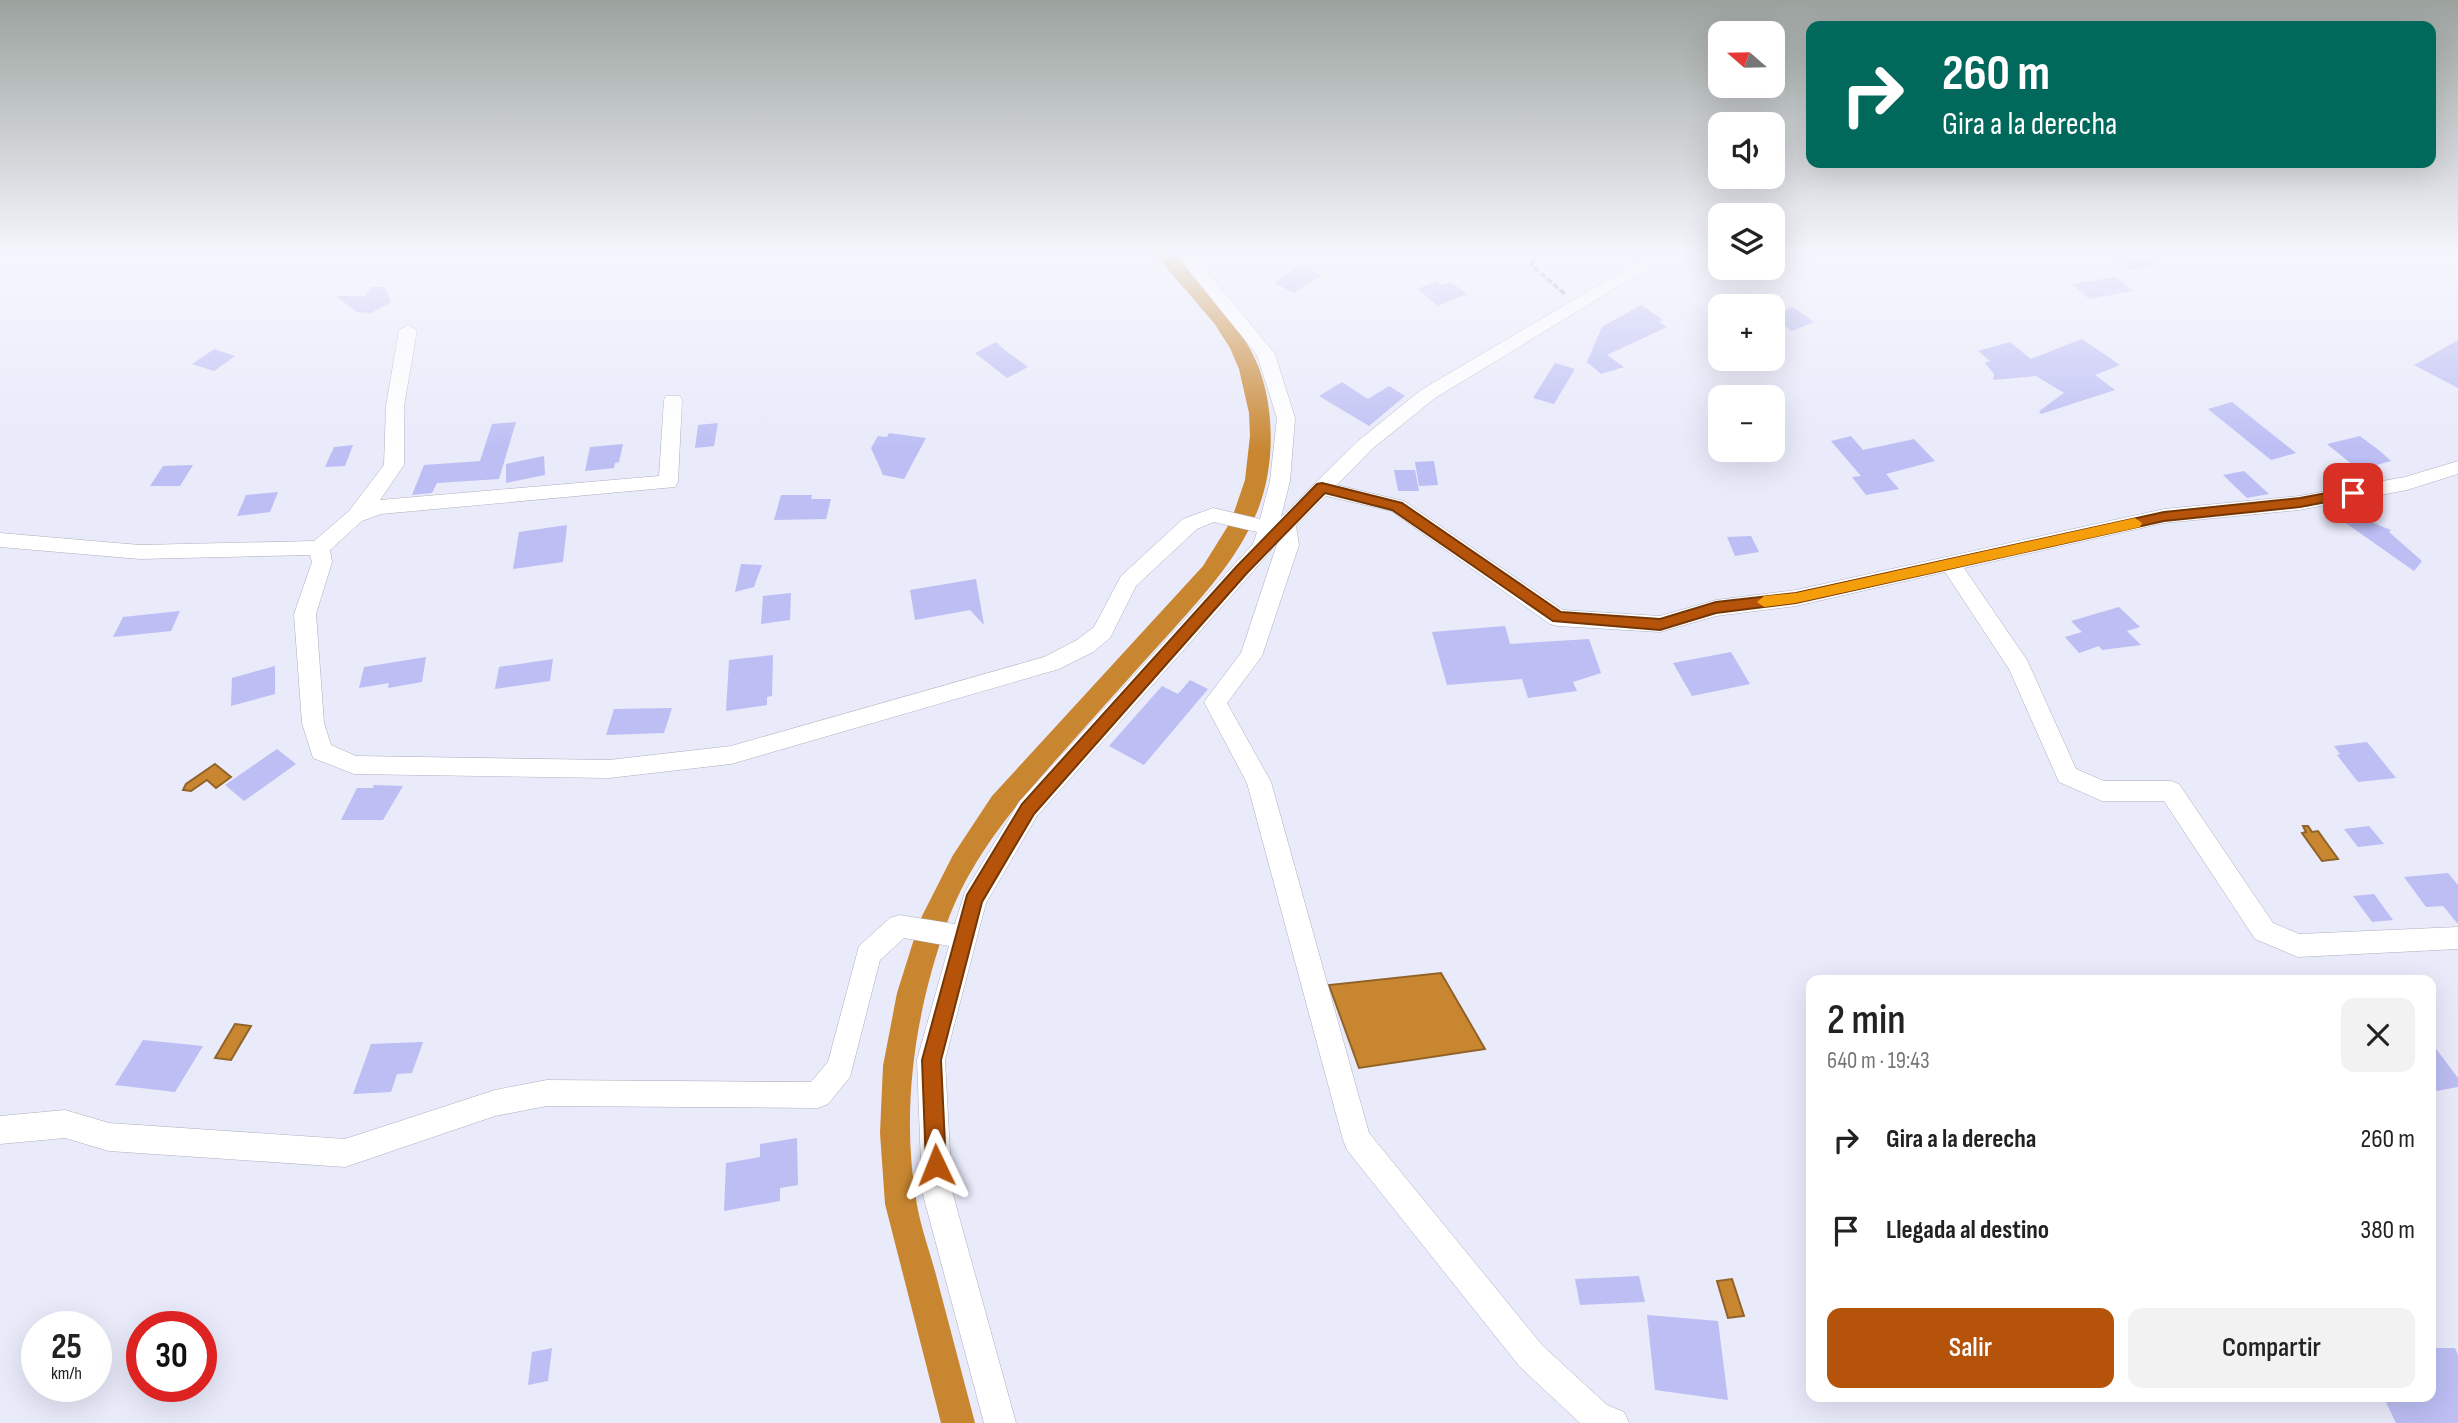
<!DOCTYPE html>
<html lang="es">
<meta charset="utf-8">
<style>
:root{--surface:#fff;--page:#f2f2f2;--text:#222;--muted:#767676;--accent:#b45309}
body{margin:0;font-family:"Sofia Sans Condensed",sans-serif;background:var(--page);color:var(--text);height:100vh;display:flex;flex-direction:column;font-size:26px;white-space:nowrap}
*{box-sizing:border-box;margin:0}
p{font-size:23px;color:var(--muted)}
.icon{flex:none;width:38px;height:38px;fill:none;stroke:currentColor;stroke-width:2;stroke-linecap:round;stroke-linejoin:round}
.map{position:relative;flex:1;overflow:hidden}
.details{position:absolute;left:1806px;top:975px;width:630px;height:427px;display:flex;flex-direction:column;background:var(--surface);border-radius:14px;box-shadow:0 7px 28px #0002}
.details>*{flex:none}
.banner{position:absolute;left:1806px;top:21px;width:630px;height:147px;border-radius:14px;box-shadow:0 7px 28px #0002;background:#00695c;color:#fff;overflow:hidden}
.needle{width:46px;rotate:290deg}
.fabs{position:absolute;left:1708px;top:21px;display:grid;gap:14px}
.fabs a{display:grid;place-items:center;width:77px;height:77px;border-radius:14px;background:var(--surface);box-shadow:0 7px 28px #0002;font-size:35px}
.speed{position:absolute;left:21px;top:1311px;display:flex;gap:14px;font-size:35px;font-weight:700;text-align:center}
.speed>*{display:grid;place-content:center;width:91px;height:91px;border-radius:50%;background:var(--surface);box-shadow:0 7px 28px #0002;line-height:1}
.speed small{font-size:18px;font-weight:400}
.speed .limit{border:10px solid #d22;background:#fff;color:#111}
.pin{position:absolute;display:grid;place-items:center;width:60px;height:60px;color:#fff;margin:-30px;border-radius:14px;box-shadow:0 4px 10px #0006}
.me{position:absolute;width:77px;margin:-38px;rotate:358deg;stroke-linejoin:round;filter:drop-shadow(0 0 5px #0008)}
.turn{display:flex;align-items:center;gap:24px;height:147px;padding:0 21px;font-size:32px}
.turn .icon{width:91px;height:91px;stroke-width:2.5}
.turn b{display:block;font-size:49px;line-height:60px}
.round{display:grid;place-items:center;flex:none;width:74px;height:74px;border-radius:14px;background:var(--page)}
.overview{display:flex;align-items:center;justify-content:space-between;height:119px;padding:0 21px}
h1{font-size:42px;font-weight:600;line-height:52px}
.primary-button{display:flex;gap:14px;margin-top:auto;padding:14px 21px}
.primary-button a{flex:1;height:80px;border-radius:14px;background:var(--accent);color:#fff;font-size:28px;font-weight:600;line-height:80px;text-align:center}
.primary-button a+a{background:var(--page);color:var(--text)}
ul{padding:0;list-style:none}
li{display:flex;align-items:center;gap:21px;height:91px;padding:0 21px}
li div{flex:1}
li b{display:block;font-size:26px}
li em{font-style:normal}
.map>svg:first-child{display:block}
.water{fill:#c88630;stroke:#916328;stroke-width:2}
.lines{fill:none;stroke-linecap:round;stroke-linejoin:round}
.canal{fill:#c88630;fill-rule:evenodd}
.building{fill:#bcbef4}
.minor-casing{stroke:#adaebd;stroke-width:1}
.path{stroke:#93949f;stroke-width:3.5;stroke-dasharray:6 2.5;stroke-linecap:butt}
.minor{fill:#fff;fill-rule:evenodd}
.route{fill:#b45309;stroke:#753606;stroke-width:2}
.slow{fill:#f59e0b}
</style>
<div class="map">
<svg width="2458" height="1423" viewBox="0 0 2458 1423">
<rect width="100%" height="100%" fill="#e9eafa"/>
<path class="water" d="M215,764L231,777L216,788L207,780L191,791L183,790L186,784Z
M2303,826H2308L2312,832L2318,831L2338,859L2322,861L2302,833L2306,832Z
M1441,973L1485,1049L1359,1068L1329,985Z
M235,1024L251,1026L231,1060L215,1058Z
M1732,1279L1744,1316L1728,1318L1717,1281Z"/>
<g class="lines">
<path class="canal" d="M1153,252H1172C1204,287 1241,323 1259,368C1275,412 1275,468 1257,512C1237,560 1202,597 1168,635C1135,671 1103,707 1070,744C1022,798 972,853 947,923C915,1012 900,1111 917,1205C921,1228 930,1252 936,1275C949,1324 962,1374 975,1423H941L885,1204L880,1133L883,1066L897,993L920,920L953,855L992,796L1203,566L1231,521L1245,480L1250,436L1249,413L1239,369L1230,348L1214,323Z"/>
</g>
<path class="building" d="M2107,252H2140L2159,265L2132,271Z
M1300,265L1321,275L1294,293L1274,283Z
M2116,277L2133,291L2089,299L2072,284Z
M1437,281L1441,285L1451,282L1467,294L1438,306L1418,289Z
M371,287H385L391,302L371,313L357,312L336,296H365Z
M1641,305L1663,320L1659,322L1667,327L1607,355L1624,367L1601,374L1588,363L1586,364L1602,327Z
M1793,307L1814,322L1792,331L1773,317V315Z
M2082,339L2120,365L2095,375L2115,390L2041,414L2039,411L2064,393L2036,376L1993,380L1994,374L1985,363L1990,361L1978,351L2010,342L2031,359Z
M2458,340V388L2414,365L2432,355Z
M996,342L1006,351L1028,367L1007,378L975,353Z
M214,349L235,356L214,371L192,364Z
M1555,363L1575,369L1554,404L1533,398Z
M1342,382L1368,399L1389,386L1405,396L1369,426L1319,396Z
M2232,402L2296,453L2271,460L2208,409Z
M516,422L499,479L437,483L432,493L412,495L424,465L480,461L492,424Z
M718,423L714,446L695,448L698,425Z
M889,433L926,438L904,479L883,475L871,448L878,436L887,437Z
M1851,436L1863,450L1914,439L1935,461L1886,474L1899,489L1866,495L1852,477L1861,476L1831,441Z
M2360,436L2380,451L2391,461L2359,470L2327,444Z
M623,444L619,462L615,463L614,468L585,471L590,447Z
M353,445L345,466L325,467L334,447Z
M544,456L545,475L506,483V464Z
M1434,461L1438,485L1419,486L1415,462Z
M193,465L180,486H150L163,466Z
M1394,470H1415L1419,491H1398Z
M2244,471L2269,494L2247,498L2223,475Z
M278,492L270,512L237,516L246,495Z
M781,495H812L811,499H831L826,519L774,520Z
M2333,507L2391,530L2389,532L2422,561L2414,571L2330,512Z
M567,525L563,562L513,569L519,532Z
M1751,536L1759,552L1735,556L1727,537Z
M741,564L762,565L754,587L735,592Z
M976,579L984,625L970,610L915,620L910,590Z
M791,593L790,620L761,624L763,596Z
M2119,607L2140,627L2127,631L2141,645L2102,650L2099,646L2079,653L2065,637L2082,632L2071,621Z
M180,611L171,631L113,637L123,617Z
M1505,626L1510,644L1589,639L1601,673L1573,682L1577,691L1528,698L1522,679L1447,685L1432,632Z
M1731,652L1750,684L1692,696L1673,663Z
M773,655L772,696L767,697V705L726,711L729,660Z
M426,657L422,682L388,688L389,683L359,688L364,667Z
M553,659L550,681L495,689L499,667Z
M275,666V694L231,706L232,678Z
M1190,680L1208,689L1144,765L1109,746L1162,686L1178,694Z
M672,708L664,733L606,735L614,709Z
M2367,742L2396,778L2358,782L2337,755L2340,754L2334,746Z
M277,749L296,764L244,801L225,785Z
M374,785L403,786L383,820H341L357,788H373Z
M2369,826L2384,844L2358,847L2344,829Z
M2448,873L2458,885V924L2443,906L2426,907L2404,877Z
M2374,894L2393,920L2372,922L2353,896Z
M143,1040L203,1046L175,1092L115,1085Z
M423,1042L412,1073L397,1074L391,1092L353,1094L371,1044Z
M2431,1042L2458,1078V1087L2431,1092Z
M797,1138L798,1185L780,1188V1201L724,1211L726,1163L760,1157V1144Z
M1639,1276L1645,1302L1580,1305L1575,1279Z
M1647,1315L1718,1321L1728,1400L1655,1390Z
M552,1348L548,1381L528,1385L532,1352Z
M2431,1348H2455L2458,1355V1423H2396L2383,1396H2431Z"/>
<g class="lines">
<g class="minor-casing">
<path id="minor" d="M1174,252H1191L1275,354L1295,418L1290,481L1281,517L1358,441L1421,390L1655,252H1675L1435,398L1372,449L1337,485L1404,501L1563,610L1660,616L1716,600L1796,590L2164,509L2299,496L2405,477L2458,461V474L2407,490L2299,510L2164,523L1964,568L2027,660L2076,769L2104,781H2171L2179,784L2273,923L2299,934L2458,927V949L2298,957L2255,939L2164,801H2102L2059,782L2009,669L1945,572L1796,606L1716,616L1660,632L1558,626L1550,624L1391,511L1326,496L1296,526L1299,545L1262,656L1227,703L1271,782L1369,1133L1542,1345L1607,1405L1624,1412L1629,1423H1580L1520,1367L1347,1150L1343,1140L1247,783L1204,702L1241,653L1278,541L1275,542L1270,552L1037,816L986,903L945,1060L952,1191L1016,1423H984L922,1191L917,1060L949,946L904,938L880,960L850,1077L828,1104L818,1108L547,1106L495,1116L345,1167L109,1151L65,1138L0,1144V1116L65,1110L109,1123L345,1139L495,1090L547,1080L811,1082L828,1062L859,946L890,918L899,915L955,924L965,892L1019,802L1253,544L1257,532L1214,522L1197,529L1136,586L1110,638L1093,652L1059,669L731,764L609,778L354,774L313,758L302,723L294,614L312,562L310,555L140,559L0,547V533L140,545L314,541L349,511L384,465L386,406L399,330L408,325L417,330L404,406V465L380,500L659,476L664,400L666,396H680L682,400L678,482L675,487L381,514L362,521L330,550L332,562L316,614L324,723L331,745L356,756L609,760L731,746L1044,657L1077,640L1094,627L1121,576L1183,519L1213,508L1260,519L1270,481L1277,418L1257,355Z"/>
</g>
<path class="path" d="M1535,252L1532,266L1565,294"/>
<use href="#minor" class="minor"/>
</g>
<linearGradient id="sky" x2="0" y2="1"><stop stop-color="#9ba29e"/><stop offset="0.56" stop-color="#f5f6fd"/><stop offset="1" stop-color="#f5f6fd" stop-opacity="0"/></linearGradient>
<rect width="2458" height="451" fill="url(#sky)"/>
<path class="route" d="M1322,483L1402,503L1561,612L1660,619L1716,602L1796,593L2164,512L2300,498L2353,488L2360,493L2353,497L2300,507L2164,521L1796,603L1716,613L1660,630L1553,621L1392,510L1325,493L1247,573L1034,814L982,902L941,1060L946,1165L943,1172L936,1175L929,1172L926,1165L922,1060L967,895L1022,804L1237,566L1317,484Z"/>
<path class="slow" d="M2135,518L2142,523L2140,527L1796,603L1764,607L1757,602L1764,596L1796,593Z"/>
</svg>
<div class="fabs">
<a><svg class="needle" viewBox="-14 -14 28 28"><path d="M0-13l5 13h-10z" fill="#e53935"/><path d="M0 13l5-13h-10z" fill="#767676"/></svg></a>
<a><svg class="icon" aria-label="sound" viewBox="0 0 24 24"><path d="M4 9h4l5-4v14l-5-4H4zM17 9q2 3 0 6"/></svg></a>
<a><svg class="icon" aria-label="layers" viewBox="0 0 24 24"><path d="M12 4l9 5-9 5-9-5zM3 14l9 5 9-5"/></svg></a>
<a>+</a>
<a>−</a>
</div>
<div class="speed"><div>25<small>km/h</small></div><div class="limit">30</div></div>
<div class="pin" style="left:2353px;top:493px;background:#d93025"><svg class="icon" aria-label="arrive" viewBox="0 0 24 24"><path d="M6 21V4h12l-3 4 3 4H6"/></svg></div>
<svg class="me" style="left:936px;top:1165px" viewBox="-20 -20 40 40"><path d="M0-17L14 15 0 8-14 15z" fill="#b45309" stroke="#fff" stroke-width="4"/></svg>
<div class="banner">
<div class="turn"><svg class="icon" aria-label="right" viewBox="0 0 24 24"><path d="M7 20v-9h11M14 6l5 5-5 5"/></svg><div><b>260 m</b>Gira a la derecha</div></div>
</div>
<section class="details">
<div class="overview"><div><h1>2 min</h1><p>640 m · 19:43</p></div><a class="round"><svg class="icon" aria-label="close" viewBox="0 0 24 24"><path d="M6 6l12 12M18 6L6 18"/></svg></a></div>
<ul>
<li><svg class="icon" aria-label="right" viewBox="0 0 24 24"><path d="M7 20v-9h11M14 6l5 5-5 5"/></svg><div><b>Gira a la derecha</b></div><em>260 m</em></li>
<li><svg class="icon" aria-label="arrive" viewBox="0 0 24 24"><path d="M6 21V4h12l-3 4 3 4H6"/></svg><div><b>Llegada al destino</b></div><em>380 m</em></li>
</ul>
<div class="primary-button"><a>Salir</a><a>Compartir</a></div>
</section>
</div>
